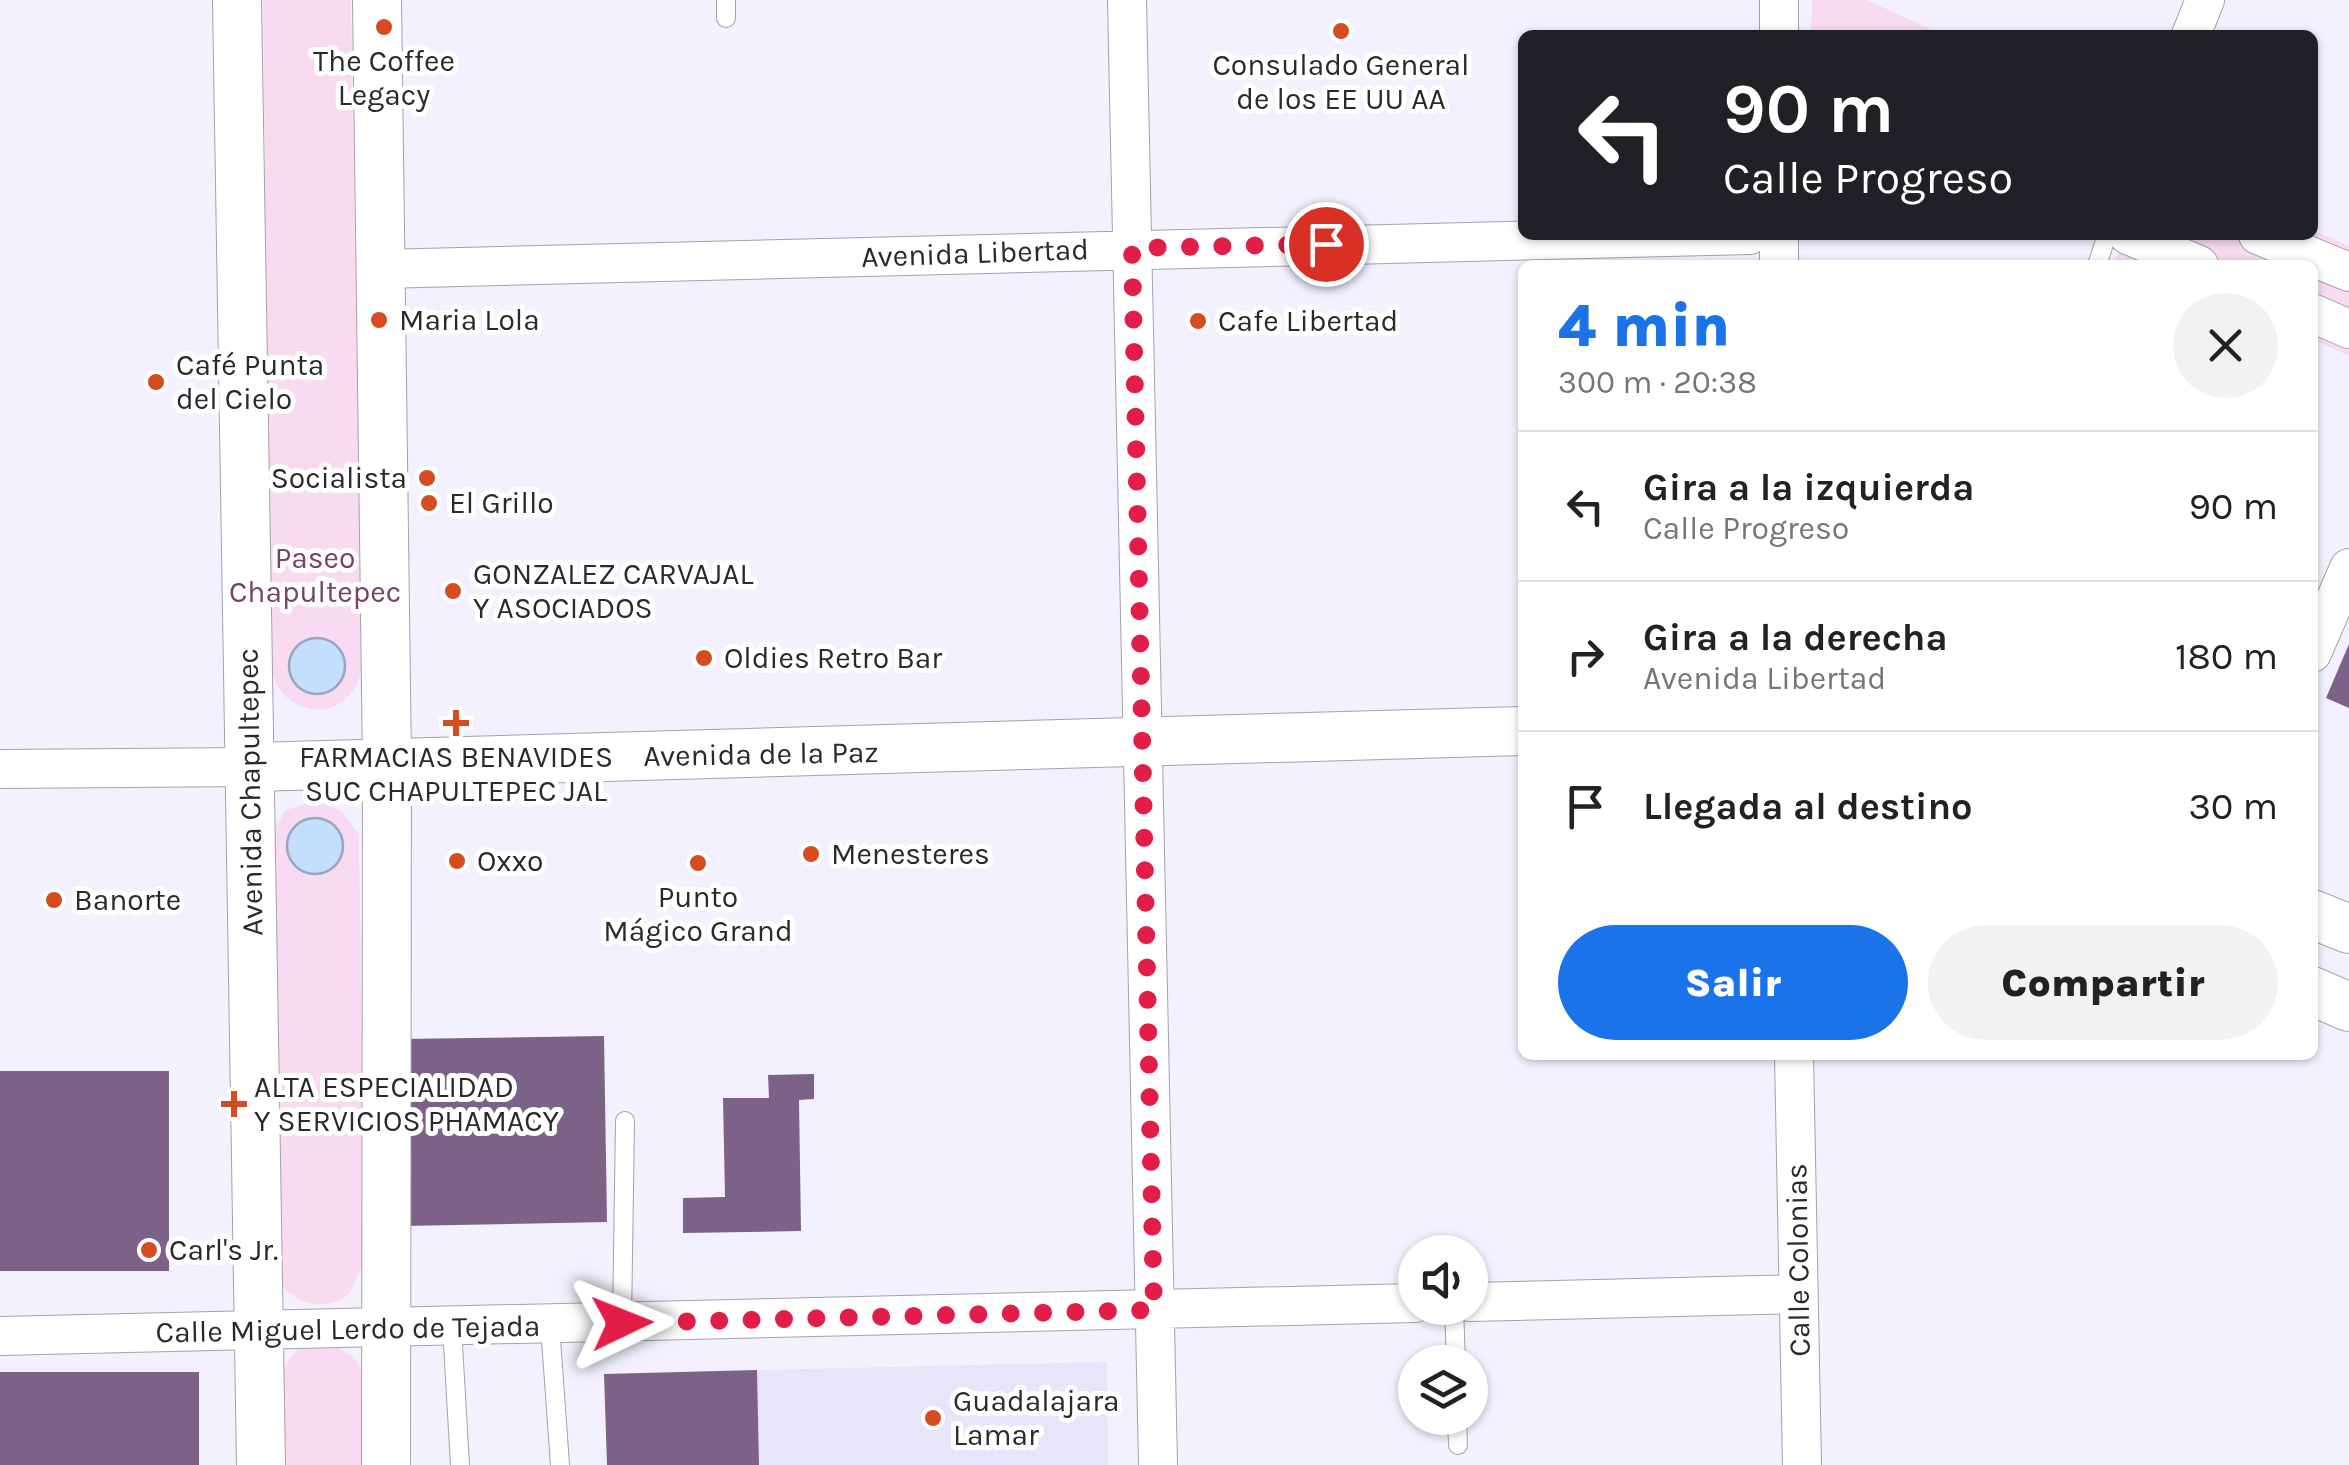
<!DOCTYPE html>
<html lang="es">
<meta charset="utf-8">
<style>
:root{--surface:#fff;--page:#f2f2f2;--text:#222;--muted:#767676;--line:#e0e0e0;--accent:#1a73e8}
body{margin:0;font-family:Karla,sans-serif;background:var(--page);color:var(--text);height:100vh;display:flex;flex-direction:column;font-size:38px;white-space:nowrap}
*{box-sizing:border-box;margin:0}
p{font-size:32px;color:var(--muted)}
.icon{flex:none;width:55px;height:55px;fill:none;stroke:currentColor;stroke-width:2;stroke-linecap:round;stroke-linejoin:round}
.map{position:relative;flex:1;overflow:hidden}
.sheet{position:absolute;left:1518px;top:260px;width:800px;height:800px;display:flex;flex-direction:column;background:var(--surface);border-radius:15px;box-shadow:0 2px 8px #0004}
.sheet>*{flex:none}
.guide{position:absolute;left:1518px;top:30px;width:800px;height:210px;border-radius:15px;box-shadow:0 2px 8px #0004;background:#202124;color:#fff;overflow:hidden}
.controls{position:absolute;left:1398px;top:1235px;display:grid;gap:20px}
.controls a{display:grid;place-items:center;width:90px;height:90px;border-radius:50%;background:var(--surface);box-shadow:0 2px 8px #0004;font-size:50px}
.pin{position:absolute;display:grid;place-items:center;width:85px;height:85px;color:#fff;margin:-42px;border:5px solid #fff;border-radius:50%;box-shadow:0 2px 10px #0007}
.me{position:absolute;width:110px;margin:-55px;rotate:88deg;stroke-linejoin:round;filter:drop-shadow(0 0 8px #0008)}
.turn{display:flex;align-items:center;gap:35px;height:210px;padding:0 40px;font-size:45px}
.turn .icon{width:130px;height:130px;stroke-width:2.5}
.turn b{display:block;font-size:70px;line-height:85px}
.round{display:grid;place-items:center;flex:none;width:105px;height:105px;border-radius:52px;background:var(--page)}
.summary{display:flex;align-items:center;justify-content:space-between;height:170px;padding:0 40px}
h1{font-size:60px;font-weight:800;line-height:75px;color:var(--accent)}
.cta{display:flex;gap:20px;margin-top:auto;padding:20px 40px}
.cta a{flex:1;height:115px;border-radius:60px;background:var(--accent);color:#fff;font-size:40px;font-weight:800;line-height:115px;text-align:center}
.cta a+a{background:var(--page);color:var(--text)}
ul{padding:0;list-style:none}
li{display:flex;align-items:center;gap:30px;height:150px;padding:0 40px;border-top:2px solid var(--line)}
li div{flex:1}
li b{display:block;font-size:38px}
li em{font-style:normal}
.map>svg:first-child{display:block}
.built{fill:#e8e4f9}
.green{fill:#f8dbf0}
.water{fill:#c4defd;stroke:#96a8bf;stroke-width:2.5}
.building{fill:#7c6287}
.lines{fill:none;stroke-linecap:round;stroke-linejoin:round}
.service-casing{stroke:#a4a1ae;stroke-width:20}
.minor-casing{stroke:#a4a1ae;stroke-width:40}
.tertiary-casing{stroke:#a4a1ae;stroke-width:50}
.service{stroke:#fff;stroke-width:18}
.minor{stroke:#fff;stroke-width:38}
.tertiary{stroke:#fff;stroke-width:48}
.route{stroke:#e11d48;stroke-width:18;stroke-dasharray:0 32.4}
.poi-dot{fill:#d44c1f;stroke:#fff;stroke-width:4}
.labels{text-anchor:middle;stroke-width:10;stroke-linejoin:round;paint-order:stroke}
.poi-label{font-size:30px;fill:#2a292e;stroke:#fff;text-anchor:start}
.street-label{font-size:30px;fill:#2a292e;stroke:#fff}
.park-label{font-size:30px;fill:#76416a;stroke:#fff}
</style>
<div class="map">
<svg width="2349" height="1465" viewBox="0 0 2349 1465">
<rect width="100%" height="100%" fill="#f3f1ff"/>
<path class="built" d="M1107,1362L1108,1465H759L757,1370Z"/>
<path class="green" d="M263,0H351L362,664C357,723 283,725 271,668Z
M1812,0H1867L1943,35H1811Z
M2313,230L2349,246V356L2313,339L2312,265H2132L2116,259L2126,235H2312Z
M316,801L342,811L359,834L364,1263L349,1294C323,1313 296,1305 278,1280L270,835L286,810Z
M310,1344C385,1344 367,1409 370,1465H282V1370L297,1350Z"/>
<path class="water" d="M289 666a28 28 0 1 1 56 0a28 28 0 1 1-56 0Z
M287 846a28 28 0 1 1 56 0a28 28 0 1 1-56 0Z"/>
<path class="building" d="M2349,644V708L2326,698Z
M604,1036L607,1222L404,1226L400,1039Z
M0,1071H169V1271H0Z
M814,1074V1099L799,1100L801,1231L683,1233V1198L725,1197L723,1098H769L768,1075Z
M757,1370L759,1465H607L604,1374Z
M0,1372H199V1465H0Z"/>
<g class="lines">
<g class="service-casing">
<path id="service" d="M726,0V18
M2097,265L2107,235
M1454,1308L1456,1362
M622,1322L625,1121
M550,1325L560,1465
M452,1327L460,1465
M1457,1418L1458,1445"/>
</g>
<g class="minor-casing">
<path id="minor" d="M1127,0L1158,1465
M1779,0V35
M2191,35L2205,0
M1779,235V265
M2128,235L2199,265
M2258,235L2349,272
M381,269L1750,235
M2312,313L2349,329
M2312,653L2349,568
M0,769L250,767
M1794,1055L1802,1465
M1470,1302L1798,1294
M0,1336L1415,1303"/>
</g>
<g class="tertiary-casing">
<path id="tertiary" d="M237,0L261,1465
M377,0L387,764L386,1465
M250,767L1522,731
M2312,914L2349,929
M2312,991L2349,1007"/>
</g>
<use href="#service" class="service"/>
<use href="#minor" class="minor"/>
<use href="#tertiary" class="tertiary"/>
</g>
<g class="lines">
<path class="route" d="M622,1323L1154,1310L1132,248L1326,244"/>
</g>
<g class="poi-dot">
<circle cx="384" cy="27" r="10"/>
<circle cx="1341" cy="31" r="10"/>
<circle cx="379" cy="320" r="10"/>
<circle cx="1198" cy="321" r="10"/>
<circle cx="156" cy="382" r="10"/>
<circle cx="427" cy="478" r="10"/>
<circle cx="429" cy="503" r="10"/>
<circle cx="453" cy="591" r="10"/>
<circle cx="704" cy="658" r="10"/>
<path d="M451 708h10v10h10v10h-10v10h-10v-10h-10v-10h10z"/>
<circle cx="811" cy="854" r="10"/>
<circle cx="457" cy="861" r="10"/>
<circle cx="698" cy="863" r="10"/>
<circle cx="54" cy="900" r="10"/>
<path d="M229 1089h10v10h10v10h-10v10h-10v-10h-10v-10h10z"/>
<circle cx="149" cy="1250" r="10"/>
<circle cx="933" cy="1418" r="10"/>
</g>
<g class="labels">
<g class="poi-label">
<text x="384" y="71" text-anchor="middle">The Coffee<tspan x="384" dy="34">Legacy</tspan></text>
<text x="1341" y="75" text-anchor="middle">Consulado General<tspan x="1341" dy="34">de los EE UU AA</tspan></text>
<text x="399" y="330">Maria Lola</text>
<text x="1218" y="331">Cafe Libertad</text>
<text x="176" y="375">Café Punta<tspan x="176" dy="34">del Cielo</tspan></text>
<text x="407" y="488" text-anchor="end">Socialista</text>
<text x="449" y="513">El Grillo</text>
<text x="473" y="584">GONZALEZ CARVAJAL<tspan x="473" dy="34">Y ASOCIADOS</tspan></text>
<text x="724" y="668">Oldies Retro Bar</text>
<text x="456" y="767" text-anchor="middle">FARMACIAS BENAVIDES<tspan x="456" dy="34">SUC CHAPULTEPEC JAL</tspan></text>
<text x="831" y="864">Menesteres</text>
<text x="477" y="871">Oxxo</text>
<text x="698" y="907" text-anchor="middle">Punto<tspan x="698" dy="34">Mágico Grand</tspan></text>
<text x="74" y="910">Banorte</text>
<text x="254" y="1097">ALTA ESPECIALIDAD<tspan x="254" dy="34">Y SERVICIOS PHAMACY</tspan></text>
<text x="169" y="1260">Carl's Jr.</text>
<text x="953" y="1411">Guadalajara<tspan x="953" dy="34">Lamar</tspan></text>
</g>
<g class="street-label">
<text transform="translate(975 253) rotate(-2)" y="10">Avenida Libertad</text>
<text transform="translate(761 754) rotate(-1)" y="10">Avenida de la Paz</text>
<text transform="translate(250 792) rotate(-91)" y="10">Avenida Chapultepec</text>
<text transform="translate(1798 1260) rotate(-91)" y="10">Calle Colonias</text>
<text transform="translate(348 1329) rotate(-1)" y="10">Calle Miguel Lerdo de Tejada</text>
</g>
<g class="park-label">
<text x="315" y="568">Paseo<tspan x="315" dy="34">Chapultepec</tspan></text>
</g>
</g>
</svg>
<div class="controls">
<a><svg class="icon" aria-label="sound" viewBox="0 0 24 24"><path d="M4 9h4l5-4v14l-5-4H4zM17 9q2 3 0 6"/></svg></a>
<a><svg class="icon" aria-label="layers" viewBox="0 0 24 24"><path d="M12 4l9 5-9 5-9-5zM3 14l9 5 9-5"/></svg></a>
</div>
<div class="pin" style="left:1326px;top:244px;background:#d93025"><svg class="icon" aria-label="arrive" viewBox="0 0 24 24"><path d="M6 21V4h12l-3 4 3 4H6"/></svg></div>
<svg class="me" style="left:622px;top:1323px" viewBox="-20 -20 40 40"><path d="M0-17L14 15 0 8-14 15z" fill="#e11d48" stroke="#fff" stroke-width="4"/></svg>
<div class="guide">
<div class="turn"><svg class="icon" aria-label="left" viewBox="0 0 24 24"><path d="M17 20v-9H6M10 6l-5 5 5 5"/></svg><div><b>90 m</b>Calle Progreso</div></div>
</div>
<section class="sheet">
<div class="summary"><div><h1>4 min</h1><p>300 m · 20:38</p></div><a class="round"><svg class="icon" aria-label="close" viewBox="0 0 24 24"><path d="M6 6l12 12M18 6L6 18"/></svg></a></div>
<ul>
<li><svg class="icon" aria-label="left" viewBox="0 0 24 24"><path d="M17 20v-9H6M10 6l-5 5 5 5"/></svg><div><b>Gira a la izquierda</b><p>Calle Progreso</p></div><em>90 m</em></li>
<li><svg class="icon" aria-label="right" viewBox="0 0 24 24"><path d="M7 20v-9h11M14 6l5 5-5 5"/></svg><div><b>Gira a la derecha</b><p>Avenida Libertad</p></div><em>180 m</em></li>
<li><svg class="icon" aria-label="arrive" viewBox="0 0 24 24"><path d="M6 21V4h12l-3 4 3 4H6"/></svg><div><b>Llegada al destino</b></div><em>30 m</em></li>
</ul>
<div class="cta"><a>Salir</a><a>Compartir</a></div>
</section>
</div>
